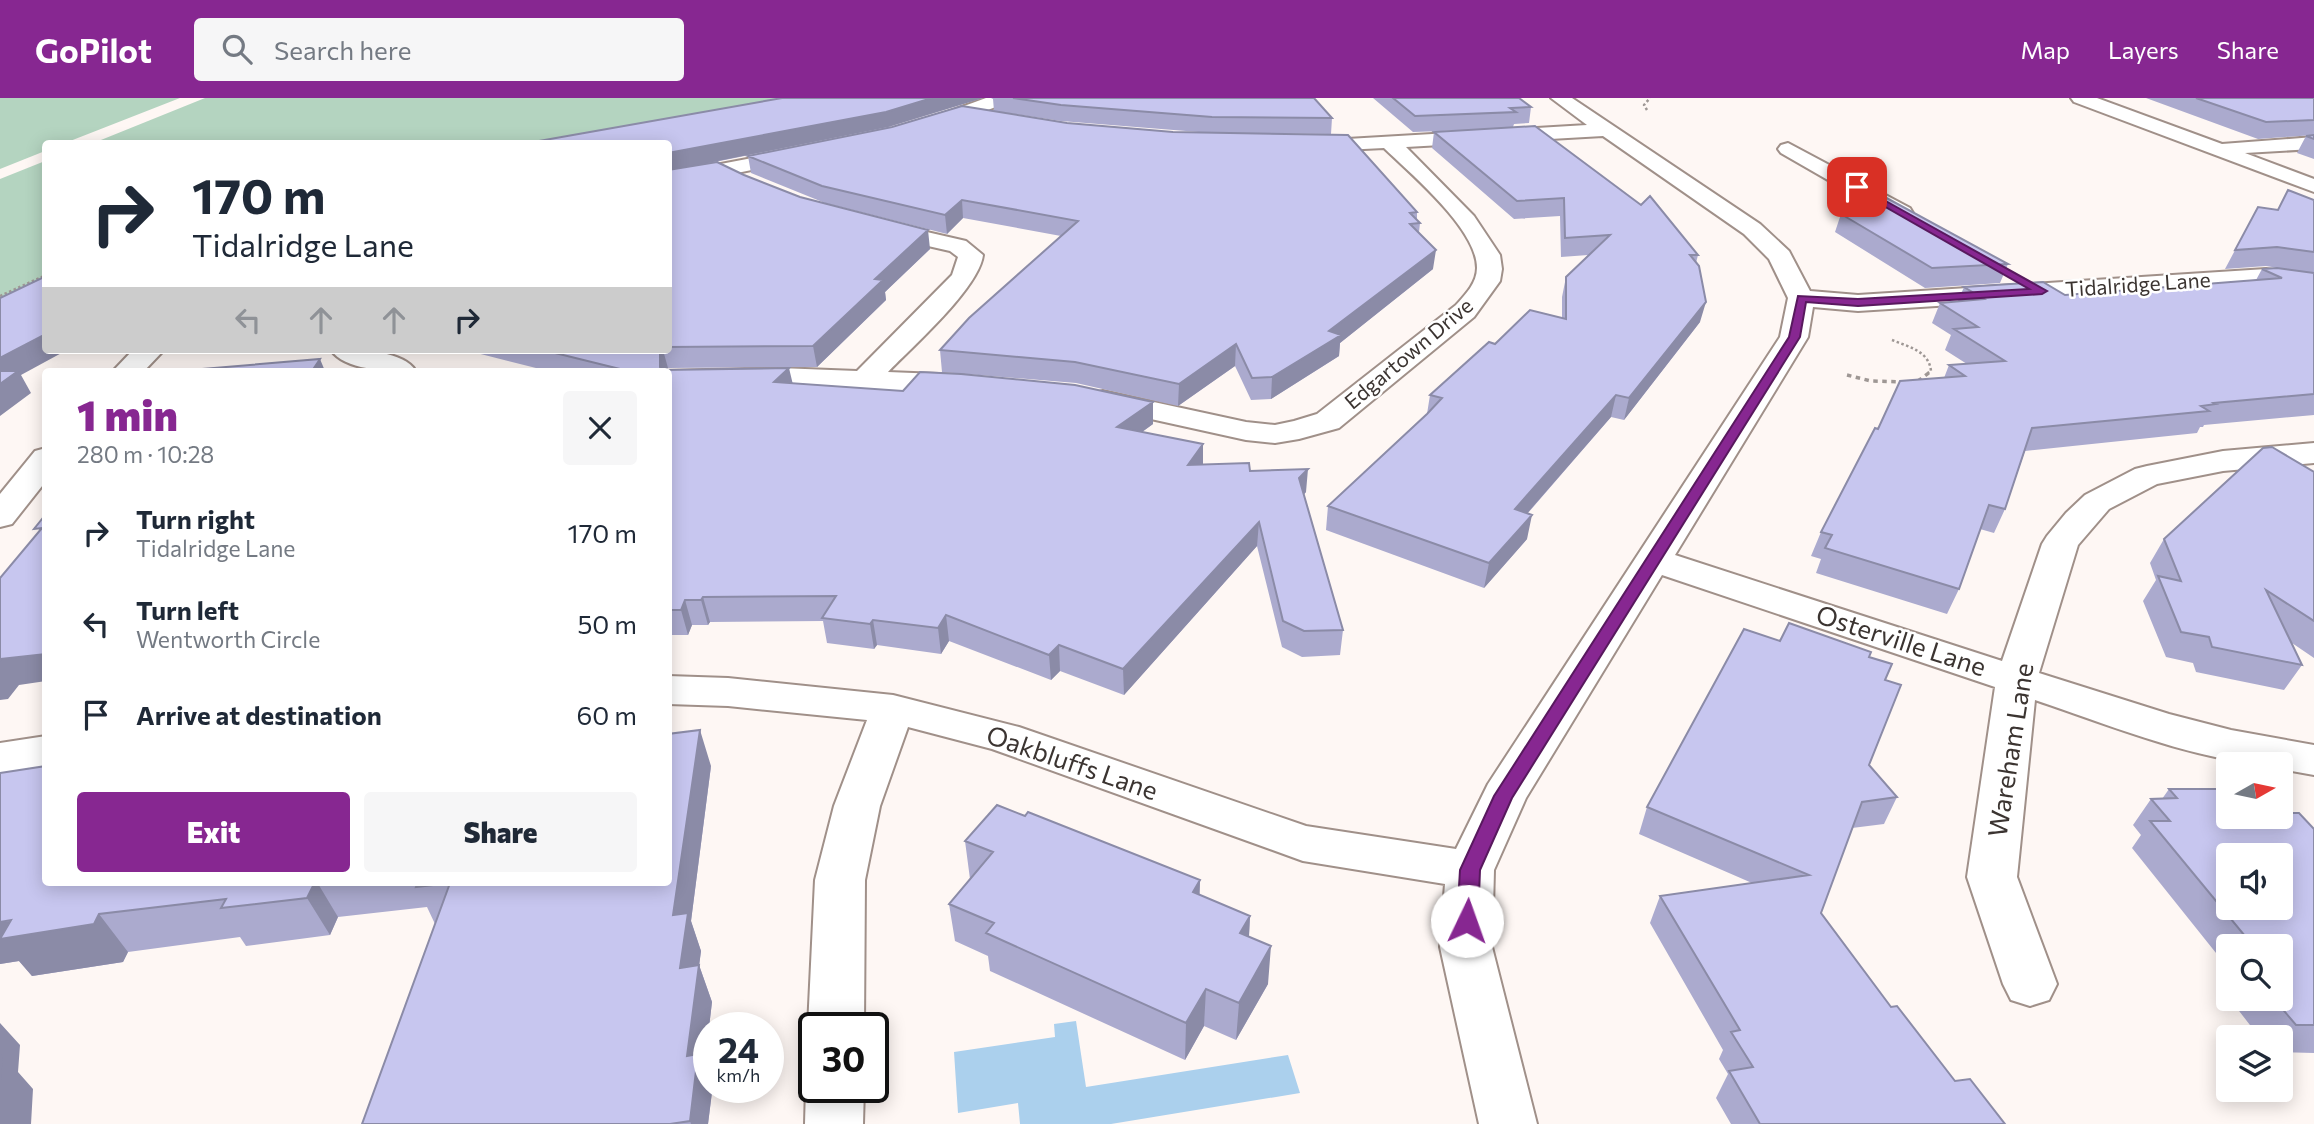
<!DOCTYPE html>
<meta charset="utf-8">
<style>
:root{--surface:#fff;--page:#f6f6f7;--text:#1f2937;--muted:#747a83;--accent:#872791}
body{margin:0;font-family:Commissioner,sans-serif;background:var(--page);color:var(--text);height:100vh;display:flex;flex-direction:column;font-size:26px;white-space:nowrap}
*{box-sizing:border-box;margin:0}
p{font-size:23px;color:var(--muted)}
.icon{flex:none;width:38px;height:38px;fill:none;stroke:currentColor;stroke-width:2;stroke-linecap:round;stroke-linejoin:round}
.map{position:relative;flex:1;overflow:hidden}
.sheet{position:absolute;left:42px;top:270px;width:630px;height:518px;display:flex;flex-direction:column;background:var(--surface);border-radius:7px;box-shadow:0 4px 18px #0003}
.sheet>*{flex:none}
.top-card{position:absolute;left:42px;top:42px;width:630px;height:214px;border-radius:7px;box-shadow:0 4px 18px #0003;background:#fff;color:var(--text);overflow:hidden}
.needle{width:46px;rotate:81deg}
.controls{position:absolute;left:2216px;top:654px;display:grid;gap:14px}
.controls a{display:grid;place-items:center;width:77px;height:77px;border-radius:7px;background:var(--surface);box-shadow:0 4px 18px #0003;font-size:35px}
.speed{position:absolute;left:693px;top:914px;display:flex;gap:14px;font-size:35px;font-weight:700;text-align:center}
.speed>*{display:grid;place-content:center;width:91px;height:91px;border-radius:50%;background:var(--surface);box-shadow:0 4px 18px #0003;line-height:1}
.speed small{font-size:18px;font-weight:400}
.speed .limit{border:4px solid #111;border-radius:10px;background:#fff;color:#111}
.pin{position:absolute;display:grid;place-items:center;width:60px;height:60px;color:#fff;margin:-30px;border-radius:14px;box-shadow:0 4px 10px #0006}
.me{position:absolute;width:77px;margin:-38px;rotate:3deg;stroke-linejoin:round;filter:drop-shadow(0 0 5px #0008)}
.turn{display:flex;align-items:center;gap:24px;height:147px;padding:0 35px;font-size:32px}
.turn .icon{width:91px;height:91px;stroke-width:2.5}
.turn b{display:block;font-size:49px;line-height:60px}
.lanes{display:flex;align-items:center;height:66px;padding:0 35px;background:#0003;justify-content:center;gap:35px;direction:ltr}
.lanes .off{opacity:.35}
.round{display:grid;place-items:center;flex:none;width:74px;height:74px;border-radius:7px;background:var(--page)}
.summary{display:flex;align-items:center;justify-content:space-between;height:119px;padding:0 35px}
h1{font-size:42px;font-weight:800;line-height:52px;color:var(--accent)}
.cta{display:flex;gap:14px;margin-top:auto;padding:14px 35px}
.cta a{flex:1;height:80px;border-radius:7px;background:var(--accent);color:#fff;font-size:28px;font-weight:800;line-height:80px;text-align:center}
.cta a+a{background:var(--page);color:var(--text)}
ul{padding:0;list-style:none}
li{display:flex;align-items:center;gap:21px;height:91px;padding:0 35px}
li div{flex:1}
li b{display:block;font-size:26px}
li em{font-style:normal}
header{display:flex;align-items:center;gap:42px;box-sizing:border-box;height:98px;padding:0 35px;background:var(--accent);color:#fff}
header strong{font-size:33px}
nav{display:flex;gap:38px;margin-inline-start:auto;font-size:24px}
.search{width:490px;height:63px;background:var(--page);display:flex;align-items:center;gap:18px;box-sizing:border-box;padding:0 24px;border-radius:7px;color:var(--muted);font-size:26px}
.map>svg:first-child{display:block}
.green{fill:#b4d4c0}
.water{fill:#abd0ed}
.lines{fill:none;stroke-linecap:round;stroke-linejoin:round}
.street-casing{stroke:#a09089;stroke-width:4}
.path-far1{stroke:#9e9794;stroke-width:2.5;stroke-dasharray:2.5 2.5;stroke-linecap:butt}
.path{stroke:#9e9794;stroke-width:3.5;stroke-dasharray:4.5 4.5;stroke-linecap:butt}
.street{fill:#fff;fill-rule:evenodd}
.wall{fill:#abaace}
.shaded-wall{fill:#8b8ba7}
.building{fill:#c7c6ef;stroke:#8b8ba7;stroke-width:2;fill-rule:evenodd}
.route{fill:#872791;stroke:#58195e;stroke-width:2}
.labels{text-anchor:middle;stroke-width:5;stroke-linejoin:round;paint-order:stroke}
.far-street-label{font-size:21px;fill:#3b3431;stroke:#fff}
.street-label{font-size:26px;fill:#3b3431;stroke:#fff}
</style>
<header>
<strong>GoPilot</strong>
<div class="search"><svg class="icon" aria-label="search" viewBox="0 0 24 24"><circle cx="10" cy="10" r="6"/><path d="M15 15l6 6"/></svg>Search here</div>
<nav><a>Map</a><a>Layers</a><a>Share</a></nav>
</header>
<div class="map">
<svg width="2314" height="1026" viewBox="0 0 2314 1026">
<rect width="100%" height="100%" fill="#fef7f4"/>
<path class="green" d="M0,0H180L65,45L46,46L45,53L0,71Z
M205,0H815L559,45L91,46Z
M45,63V186L0,206V81Z"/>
<path class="water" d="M1076,923L1086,989L1288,957L1300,995L1111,1026H1020L1018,1005L958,1015L954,954L1055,939L1054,926Z"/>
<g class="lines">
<g class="street-casing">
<path id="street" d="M986,0H1012L1009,4L937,31L930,33L920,27L923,23Z
M1551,0H1572L1760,126L1789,153L1810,193L1858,197L2266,171L2314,178V194L2266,187L1858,213L1813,209L1808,239L1675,457L2002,563L2042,446L2047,438L2066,415L2085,397L2135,371L2147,368L2223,353L2314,345V365L2223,373L2157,386L2109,411L2078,447L2039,575L2169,616L2231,632L2314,647V677L2280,671V667C2206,667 2107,626 2035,602L2017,779L2057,886L2049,902L2030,908L2011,902L2003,886L1967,779L1995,589L1662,477L1526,700L1494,772L1492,849L1537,1026H1479L1440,849L1445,786L1303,763L992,651L908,629L880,708L865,782L864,929H814V940L808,929L815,782L834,708L867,622L728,608L668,606V578L728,580L893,597L1019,629L1306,728L1456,751L1488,686L1780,239L1788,200L1769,161L1744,136L1603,38L1406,49L1474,118L1500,157L1502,171L1500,183L1474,219L1339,330L1299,341L1275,345L1246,342L1092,308L1088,302L1092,296L1103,293L1246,324L1275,327L1294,323L1317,316L1456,207C1465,197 1477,185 1477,170C1477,131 1411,76 1384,50L1303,54L1296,52L1293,48L1296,44L1587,27Z
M2071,0H2097L2222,46L2314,39V51L2245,55L2314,81V94L2074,4Z
M1788,45L1910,110L1913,115L1910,120H1894L1781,55L1778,51L1781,47Z
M799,51L806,53L809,57L806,61L668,89V76Z
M879,123L966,143L983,157C979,190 913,248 888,274L964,277L974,280L979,286L974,292L964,295L779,288L668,291V273L779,270L857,273L952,177L958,159L950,153L871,135L867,130L871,125Z
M133,252H164L144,273H113Z
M331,252C355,252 402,251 416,273C393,273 346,274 331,252Z
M46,350V383L12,426L0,429V396L35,353Z
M46,638V668L0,675V645Z
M814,973V989H864L863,1026H805L806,989Z"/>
</g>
<path class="path-far1" d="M1647,12L1644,7L1650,0
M0,198L46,177
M1892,242C1909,249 1929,253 1931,273L1928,275"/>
<path class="path" d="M1847,277L1871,283L1905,284
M1918,283L1930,274"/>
<use href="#street" class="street"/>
</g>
<path class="wall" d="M782,0H983L888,29L715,64L744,77L930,151L885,194L886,202L817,269L668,270L666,272L792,285L903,293L1153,304V326L1142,334L1203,346V367L1250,373L1306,394L1304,396L1343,532L1340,557L1302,559L1282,549L1257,448L1124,597L1060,573L1051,582L949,543L941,556L877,547L874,551L827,545L823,523L710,524L708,527H692L688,537H668V273H548L465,252H668V46Z
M991,0H1314L1332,20L1331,36L1211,35L1061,23L994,13L993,1Z
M1373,0H1519L1531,9L1529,25L1514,26L1513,29L1698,157L1696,165L1700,224L1624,322L1611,319L1528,415L1527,441L1484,490L1326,432L1328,408L1427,316L1430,297L1495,246L1562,220V199L1566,179L1588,157L1561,159L1560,118L1514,121L1432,50L1434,34L1471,32L1413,34Z
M2146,0H2314V37L2258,41Z
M2306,38L2314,41V61L2297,55Z
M748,58L1417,114V122L1420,125L1419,134L1433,171L1340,245L1339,258L1271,301L1251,302L1235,268L1178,308L1076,285L942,274L940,252L1061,138L963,120L947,136L825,105L751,75Z
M2314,102V317L2204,327L2203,329H2200L2197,335L2025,353L2005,411L1994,435L1980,431L1959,491L1947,516L1816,475L1821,461L1811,458L1821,434L1878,331L1944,280L1949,267L1967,266L1945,252L1951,237L1932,225L1940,205L1958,203L1964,189L2065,197L2256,182L2262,171L2278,170L2266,168L2225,171L2258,109L2278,112Z
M1841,116L2008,166L2000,185L1925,190L1835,134Z
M2314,374V560L2292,545L2302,567L2284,592L2196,574L2193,565L2166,559L2143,503L2156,482L2150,465L2164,441Z
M1780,543L1869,559L1885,582L1869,667L1897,699L1884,726L1852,730L1821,815L1891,909L1955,983L2005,1026H1731L1716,1000L1728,976L1719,961L1723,952L1650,825L1660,798L1752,785L1639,736L1647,709Z
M711,668L691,823L701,853L699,867L712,904L704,972L712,994L708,1026H362L435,826L427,809L338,819L330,837L246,848L240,839L128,854L123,864L32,878L19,863L0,866V675L46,784H668Z
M2169,691L2228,719L2314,731V955L2280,954V940H2260L2236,909L2242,901H2280V849H2228V870L2132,750L2141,737L2133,727L2151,701H2162Z
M1025,718L1200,782L1199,797L1250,818L1249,839L1268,886L1236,942L1204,928L1185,962L990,873L988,858L955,843L949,806L970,781L965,743Z"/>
<path class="shaded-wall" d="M932,0H983L888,29L668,73V55Z
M962,102L963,120L947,136L945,117Z
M928,132L930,151L885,194L886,202L817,269L813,248L875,181Z
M1436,152L1433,171L1340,245L1339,258L1271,301L1272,279L1329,233Z
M1706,204L1700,224L1624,322L1629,300Z
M46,236V252H67L21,277L31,295L0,318V260Z
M1236,246L1235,268L1178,308L1179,286Z
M660,252H663L668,270L665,273H661L660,269Z
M320,261L325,273H312Z
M789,270L794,291L774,284Z
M1616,297L1611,319L1510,435L1515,411Z
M1153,304V326L1117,352V329Z
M1203,346V369L1188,367Z
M1308,371L1306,394L1298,403L1299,380Z
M1532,417L1527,441L1484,490L1489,465Z
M1259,424L1257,448L1124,597L1123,571Z
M703,499L710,524L708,527L701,502Z
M685,502L692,527L688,537L681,512Z
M946,517L949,543L941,556L938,530Z
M873,522L877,547L874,551L870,526Z
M1059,547L1060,573L1051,582L1049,557Z
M46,556V583L19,587L8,601L0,602V563L1,561Z
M700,632L711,668L691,823L701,853L694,908L680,870L673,817Z
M1200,782L1199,820L1193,794Z
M315,784H317L338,819L330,837L307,800Z
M99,816L128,854L123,864L32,878L19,863L0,866V824Z
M1250,818L1248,855L1240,835Z
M1271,848L1268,886L1236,942L1239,905Z
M699,867L712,904L704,972L709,985V989H710L712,994L708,1026H691L690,1023L687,958Z
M1206,891L1204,928L1185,962L1186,925Z
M0,925L20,947L18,974L33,991L31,1026H0Z"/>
<path class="building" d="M782,0H932L886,14L668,55V46H522Z
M1013,0H1314L1332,20L1212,19L1061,7Z
M1393,0H1519L1531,9L1510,10L1516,14L1415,18Z
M2196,0H2314V22L2266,24Z
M962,8L1067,25L1173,34L1348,37L1417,114L1410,115L1420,125L1410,126L1436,152L1329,233L1341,237L1272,279L1252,280L1236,246L1179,286L1075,264L940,252L969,220L1078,123L962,102L945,117L822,88L748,58L892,29Z
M1535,28L1641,107L1650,98L1698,157H1690L1699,168L1706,204L1629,300L1616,297L1515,411L1532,417L1489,465L1328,408L1427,316L1442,300L1430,297L1489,244L1495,246L1530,212L1566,221V179L1610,137L1565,140L1564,100L1517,103L1434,34Z
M2314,37V41L2306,38Z
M717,64L744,77L800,99L928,132L875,181L883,182L813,248L668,249V72Z
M1859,85L2008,166L1932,170L1841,116Z
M2288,92L2314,102V154L2277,149L2235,152L2258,109L2278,112Z
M2277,170L2314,175V296L2214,305L2216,306L2201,308L2209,313L2032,330L2005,411L1989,407L1959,491L1825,450L1832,437L1821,434L1875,330L1878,331L1900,283L1965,278L1949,267L2005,263L1954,231L1978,229L1940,205L1984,201L1964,189L2043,184L2065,197L2282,180L2262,171Z
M46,178V236L0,260V200Z
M543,252H660V269L663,272L789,270L774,284L903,293L920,274L961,276L1075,287L1153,304L1117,329L1203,346L1188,367L1249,365L1250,373L1308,371L1299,380L1343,532L1304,533L1283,523L1259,424L1123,571L1059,547L1049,557L946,517L938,530L873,522L870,526L822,520L836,498L703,499L701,502H685L681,512H668V273H628Z
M320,261L312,273H178Z
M0,273H18L0,286Z
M2272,349L2314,374V523L2266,492L2302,567L2212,549L2209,539L2181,534L2158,478L2181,483L2164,441L2263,350Z
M46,416V556L1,561L0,563V480L42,430L34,431Z
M1789,525L1871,554L1869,559L1892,566L1885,582L1901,587L1869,667L1897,699L1862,704L1821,815L1891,909L1897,908L1955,983L1970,981L2005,1026H1760L1729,973L1753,969L1731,934L1740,932L1660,798L1809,777L1647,709L1744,531L1780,543Z
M700,632L673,817L688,815L680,870L699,867L687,958L698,956L690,1023L670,1026H362L450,785L416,789L418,784H668V636Z
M46,668V784H315L307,800L221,810L226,801L99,816L94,826L0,841L11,822L0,824V675Z
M2169,691H2228V719H2280V715H2299L2314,731V927H2296L2274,901H2280V849H2254L2150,723H2170L2151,701L2177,700ZM2228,758H2280V810H2228Z
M997,707L1025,718L1028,714L1200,782L1193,794L1250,818L1240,835L1271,848L1239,905L1206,891L1186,925L986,835L994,825L949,806L993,754L965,743Z
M2,957L0,982V958Z"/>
<path class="route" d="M1857,87L2047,193L2042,196L1858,208L1806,204L1800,239L1512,700L1480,772L1478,823L1474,829L1467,832L1460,829L1457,823L1460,772L1494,698L1789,239L1798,198L1858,201L2029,191L1854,91L1852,89Z"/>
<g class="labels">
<g class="far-street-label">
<text transform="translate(2138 187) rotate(-4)" y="7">Tidalridge Lane</text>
<text transform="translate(1409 256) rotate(-40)" y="7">Edgartown Drive</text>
</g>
<g class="street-label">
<text transform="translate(1901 543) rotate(18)" y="9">Osterville Lane</text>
<text transform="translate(2011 652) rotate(-81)" y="9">Wareham Lane</text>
<text transform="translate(1072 665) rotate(19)" y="9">Oakbluffs Lane</text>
</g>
</g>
</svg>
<div class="controls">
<a><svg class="needle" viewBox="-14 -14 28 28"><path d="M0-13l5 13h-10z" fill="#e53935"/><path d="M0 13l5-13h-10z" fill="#747a83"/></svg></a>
<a><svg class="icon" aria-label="sound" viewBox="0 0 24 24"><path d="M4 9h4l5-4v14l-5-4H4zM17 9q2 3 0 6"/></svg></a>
<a><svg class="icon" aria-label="search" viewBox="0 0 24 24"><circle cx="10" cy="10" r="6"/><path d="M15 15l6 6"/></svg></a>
<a><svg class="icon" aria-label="layers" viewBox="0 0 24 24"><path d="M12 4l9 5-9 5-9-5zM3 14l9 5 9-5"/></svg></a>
</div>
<div class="speed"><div>24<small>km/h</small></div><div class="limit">30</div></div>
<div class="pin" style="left:1857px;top:89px;background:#d93025"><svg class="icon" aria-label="arrive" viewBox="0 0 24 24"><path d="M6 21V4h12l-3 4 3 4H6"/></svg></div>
<svg class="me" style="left:1467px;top:823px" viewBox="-20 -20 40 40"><circle r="19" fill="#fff"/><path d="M0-13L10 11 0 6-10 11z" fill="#872791"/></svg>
<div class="top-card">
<div class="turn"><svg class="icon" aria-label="right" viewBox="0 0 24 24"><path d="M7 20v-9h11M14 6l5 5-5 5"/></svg><div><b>170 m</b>Tidalridge Lane</div></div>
<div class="lanes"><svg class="icon off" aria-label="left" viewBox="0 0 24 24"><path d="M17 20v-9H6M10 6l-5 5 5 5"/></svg><svg class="icon off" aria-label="ahead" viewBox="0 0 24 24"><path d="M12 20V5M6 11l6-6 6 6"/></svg><svg class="icon off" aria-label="ahead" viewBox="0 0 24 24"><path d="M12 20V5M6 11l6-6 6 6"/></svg><svg class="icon" aria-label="right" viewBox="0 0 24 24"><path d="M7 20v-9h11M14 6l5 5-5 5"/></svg></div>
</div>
<section class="sheet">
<div class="summary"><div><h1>1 min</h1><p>280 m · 10:28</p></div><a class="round"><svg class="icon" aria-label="close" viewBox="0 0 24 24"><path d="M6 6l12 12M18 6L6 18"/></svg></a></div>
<ul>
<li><svg class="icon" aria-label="right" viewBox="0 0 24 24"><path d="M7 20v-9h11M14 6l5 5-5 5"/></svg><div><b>Turn right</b><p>Tidalridge Lane</p></div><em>170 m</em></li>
<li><svg class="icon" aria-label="left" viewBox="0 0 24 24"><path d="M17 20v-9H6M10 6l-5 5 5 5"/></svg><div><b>Turn left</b><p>Wentworth Circle</p></div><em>50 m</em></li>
<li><svg class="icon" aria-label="arrive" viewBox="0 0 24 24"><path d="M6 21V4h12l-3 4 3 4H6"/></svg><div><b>Arrive at destination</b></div><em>60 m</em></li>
</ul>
<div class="cta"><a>Exit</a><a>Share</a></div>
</section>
</div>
